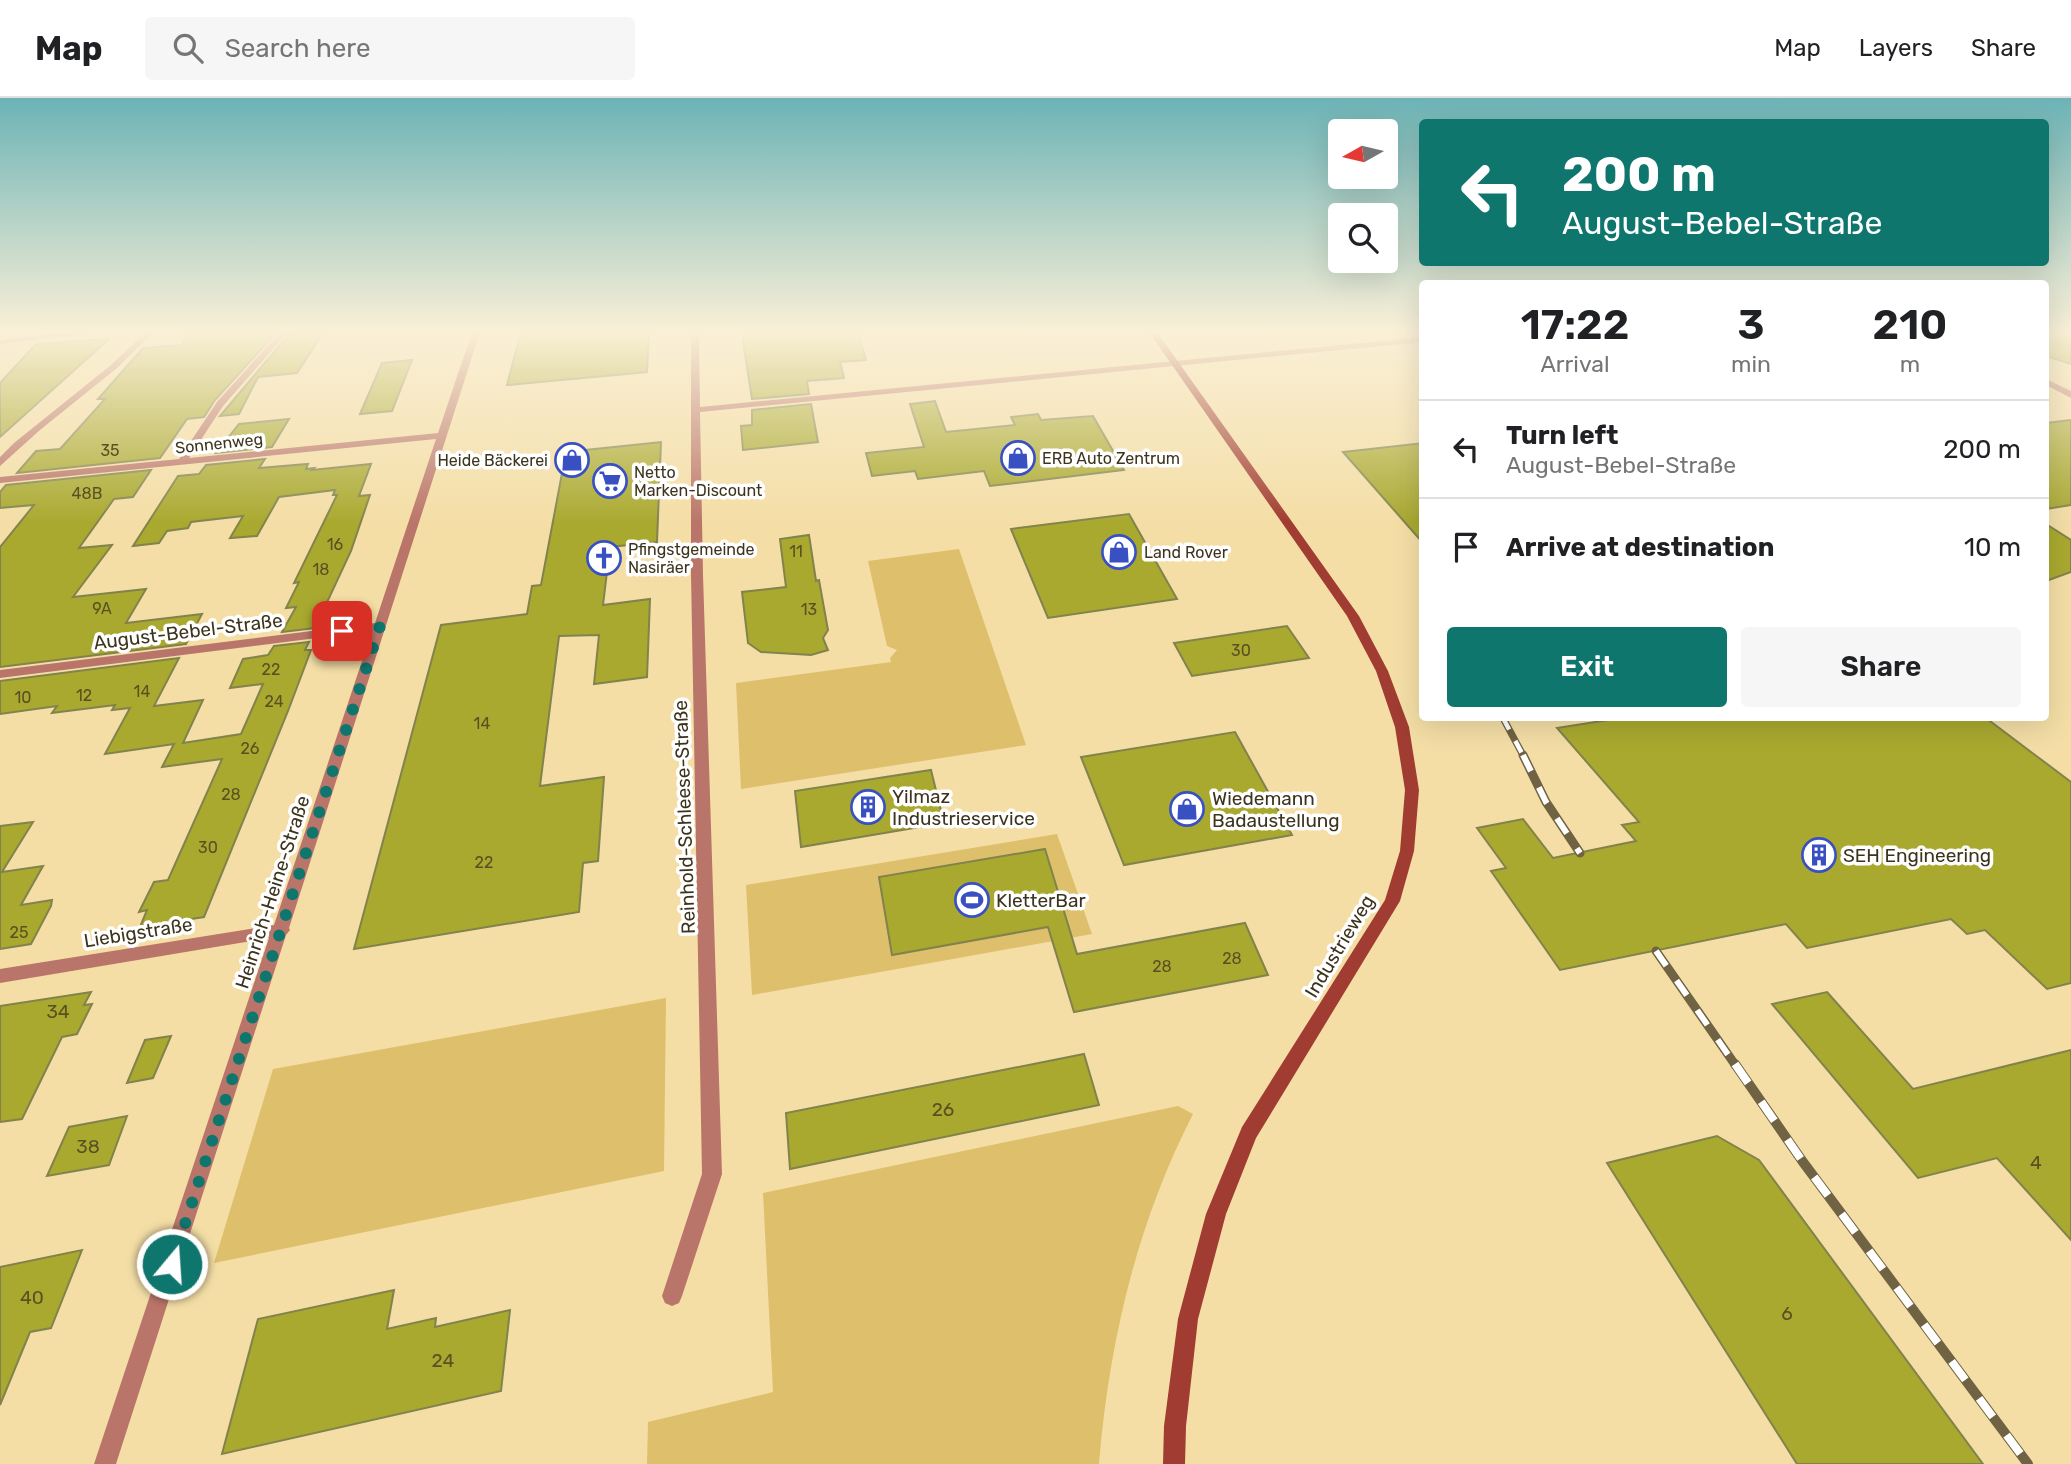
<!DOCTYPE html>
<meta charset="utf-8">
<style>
:root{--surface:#fff;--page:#f6f6f6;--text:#202124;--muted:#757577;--line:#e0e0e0;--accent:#0f766e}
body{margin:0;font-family:Rubik,sans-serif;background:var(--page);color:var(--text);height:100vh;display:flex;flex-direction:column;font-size:26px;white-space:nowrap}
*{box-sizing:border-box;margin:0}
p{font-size:23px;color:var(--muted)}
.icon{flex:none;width:38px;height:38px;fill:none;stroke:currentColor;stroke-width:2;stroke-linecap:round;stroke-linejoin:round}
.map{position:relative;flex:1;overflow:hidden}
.drawer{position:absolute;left:1419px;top:182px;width:630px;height:441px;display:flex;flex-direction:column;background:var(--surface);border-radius:7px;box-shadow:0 7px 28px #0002}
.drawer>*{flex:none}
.hud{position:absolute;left:1419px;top:21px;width:630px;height:147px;border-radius:7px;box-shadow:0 7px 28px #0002;background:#0f766e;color:#fff;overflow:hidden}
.needle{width:46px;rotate:262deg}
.fabs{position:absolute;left:1328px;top:21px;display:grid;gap:14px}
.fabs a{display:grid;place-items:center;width:70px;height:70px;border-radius:7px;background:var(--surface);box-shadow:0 7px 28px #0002;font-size:35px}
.pin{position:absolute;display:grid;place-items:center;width:60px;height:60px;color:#fff;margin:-30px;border-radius:14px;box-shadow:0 4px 10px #0006}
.me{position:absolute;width:77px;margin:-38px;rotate:18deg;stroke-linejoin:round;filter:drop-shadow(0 0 5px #0008)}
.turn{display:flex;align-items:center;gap:24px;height:147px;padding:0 28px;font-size:32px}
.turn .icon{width:91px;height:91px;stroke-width:2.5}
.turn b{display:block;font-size:49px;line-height:60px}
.eta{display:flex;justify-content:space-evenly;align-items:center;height:119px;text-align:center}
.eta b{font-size:42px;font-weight:600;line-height:49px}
.cta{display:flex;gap:14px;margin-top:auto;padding:14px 28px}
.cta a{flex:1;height:80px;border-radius:7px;background:var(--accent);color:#fff;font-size:28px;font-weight:600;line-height:80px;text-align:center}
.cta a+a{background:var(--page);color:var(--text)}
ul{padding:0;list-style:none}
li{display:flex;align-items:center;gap:21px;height:98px;padding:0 28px;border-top:2px solid var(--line)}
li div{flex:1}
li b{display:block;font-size:26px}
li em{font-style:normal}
header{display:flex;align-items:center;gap:42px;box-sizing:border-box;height:98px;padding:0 35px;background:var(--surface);border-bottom:2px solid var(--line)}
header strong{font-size:33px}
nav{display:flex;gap:38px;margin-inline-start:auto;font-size:24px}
.search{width:490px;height:63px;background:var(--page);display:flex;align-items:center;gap:18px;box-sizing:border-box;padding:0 24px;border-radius:7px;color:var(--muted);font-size:26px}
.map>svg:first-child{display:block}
.green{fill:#debf6c}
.building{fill:#a9a930;stroke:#82834c;stroke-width:2}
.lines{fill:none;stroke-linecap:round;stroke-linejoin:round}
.street{fill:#ba756a;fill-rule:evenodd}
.secondary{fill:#a03c31;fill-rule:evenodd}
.rail-far2-casing{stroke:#6f6343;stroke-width:7}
.rail-far1-casing{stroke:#6f6343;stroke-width:9}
.rail-casing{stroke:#6f6343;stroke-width:10}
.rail-far2{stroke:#fff;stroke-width:4.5;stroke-dasharray:13;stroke-linecap:butt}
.rail-far1{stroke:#fff;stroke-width:6;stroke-dasharray:18;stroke-linecap:butt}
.rail{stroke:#fff;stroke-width:8;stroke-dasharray:23;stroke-linecap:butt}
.route{stroke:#0f766e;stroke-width:12;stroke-dasharray:0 21.6}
.labels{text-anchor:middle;stroke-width:7;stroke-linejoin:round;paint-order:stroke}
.far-street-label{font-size:16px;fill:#3d341d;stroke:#fff}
.number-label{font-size:16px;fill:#585122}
.far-poi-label{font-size:16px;fill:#3d341d;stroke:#fff;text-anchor:start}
.street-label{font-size:19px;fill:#3d341d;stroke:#fff}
.poi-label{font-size:19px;fill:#3d341d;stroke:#fff;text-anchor:start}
.near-number-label{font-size:19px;fill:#585122}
</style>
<header>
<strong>Map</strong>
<div class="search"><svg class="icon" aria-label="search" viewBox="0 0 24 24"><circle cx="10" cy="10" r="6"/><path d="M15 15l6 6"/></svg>Search here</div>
<nav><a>Map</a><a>Layers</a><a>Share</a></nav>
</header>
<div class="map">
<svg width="2071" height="1366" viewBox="0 0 2071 1366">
<rect width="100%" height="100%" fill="#f4dea6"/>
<path class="green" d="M959,451L1026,647L741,691L736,585L891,564L890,560L897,552L887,548L868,463Z
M1057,736L1092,836L752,897L746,787Z
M666,900L664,1073L214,1165L273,971Z
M1178,1008L1193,1016C1137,1125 1109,1244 1099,1366H647L648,1324L773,1294L763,1095Z"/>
<path class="building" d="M191,234H277L215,302L204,319L187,321L160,360L17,375L36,353L60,351L105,301H98L143,250L181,247Z
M291,234H324L297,275L258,279L239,316L220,318Z
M521,234H649L647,274L507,287Z
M745,234H858L866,262L840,264L844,280L807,283L809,296L752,301L743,244Z
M2046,234H2071V266L2046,258Z
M109,241L0,339V285L36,246Z
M412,262L392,313L360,316L382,265Z
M935,303L946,334L1015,327L1011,319L1038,316L1041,322L1093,318L1124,372L990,388L984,373L918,381L915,373L872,378L866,355L924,349L910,306Z
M811,306L818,344L743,352L741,328L752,327V312Z
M289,321L272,349L216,355L239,326Z
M2071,322V407L2046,411V325Z
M661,344L657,444L610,449L603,507L650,501L647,579L594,586L599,537L559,538L540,688L604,679L598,763L583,765L579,814L354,851L441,527L527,516L532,488L541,487L566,354Z
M1423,345V445L1343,354Z
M265,361L259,370L308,366L306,371L314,370L312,372L371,366L359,398L370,397L351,453L315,530L282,534L296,509L286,510L299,484L294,485L337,397H333L335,392L279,399L257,438L230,440L243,418L191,424L188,430L167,433L159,445L133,448L178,378L199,376L206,367Z
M151,372L133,399L114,401L79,450L112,447L73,499L146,491L126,525L202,516L186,546L0,569V449L34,407L0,410V394L6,387Z
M1129,416L1177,501L1048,520L1011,431Z
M2046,426L2071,442V474L2046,483Z
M809,437L816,483L819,482L828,532L823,540L828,552L811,557L761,554L748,545L742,494L786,489L780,441Z
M1287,528L1309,560L1192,578L1174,545Z
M309,544L305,552H311L288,613L204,819L140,829L147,812L139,814L154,784L168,782L222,661L162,669L174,646L105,656L130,610L112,612L115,607L52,615L57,608L0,616V583L179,560L154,608L203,602L183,645L241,636L263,586L230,590L243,561L268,557L274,548Z
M1621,620H1986L2071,684V885L2047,891L1985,832L1967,836L1951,821L1807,850L1786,826L1560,872L1491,773L1506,770L1477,730L1523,721L1553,760L1636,743L1622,727L1639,724L1557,630Z
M1235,634L1292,737L1124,767L1081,659Z
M931,672L944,725L801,749L795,693Z
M33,724L2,774L43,768L21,807L52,802L51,808L31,846L0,851V728Z
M1045,751L1077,856L1245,825L1268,877L1074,914L1048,829L892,857L879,779Z
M91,894L84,907L92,906L77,936L62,939L22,1021L0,1024V908Z
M1827,894L1913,991L2071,952V1142L1997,1060L1918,1080L1772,906Z
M171,938L153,980L127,985L145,942Z
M1084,956L1099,1007L790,1071L786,1015Z
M127,1018L109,1067L47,1078L69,1029Z
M1717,1038L1759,1062L1983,1366H1797L1607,1065Z
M82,1152L51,1230L30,1234L0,1307V1169Z
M394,1192L387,1231L436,1220L435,1229L510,1212L501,1293L222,1356L258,1221Z"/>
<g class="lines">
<path class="street" d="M71,234H93L89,236L0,246V242Z
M146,234H154L117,270L40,332L0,368V359L14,345L111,267Z
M280,234H288L223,308L189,360L438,335L472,234H480L289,830L290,832L286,837L116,1366H94L269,840L0,885V871L274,827L372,533L0,580V572L375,525L436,341L0,385V379L179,361L217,304Z
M691,234H699L700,309L1423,239V244L700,314L703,477L722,1076L682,1198L679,1205L672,1208L665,1205L662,1198L702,1076L691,477Z
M2046,281L2071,293V300L2046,287Z"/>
<path class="secondary" d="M1149,234H1157L1359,518L1388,573L1409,629L1419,692L1414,753L1400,803L1256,1040L1226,1116L1198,1221L1186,1328L1185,1366H1163L1164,1328L1178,1221L1206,1116L1242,1029L1385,802L1400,753L1405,692L1395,629L1376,573L1347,518Z"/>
<g class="rail-far2-casing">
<path id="rail-far2" d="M1503,620L1524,659"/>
</g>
<g class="rail-far1-casing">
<path id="rail-far1" d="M1523,657L1546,704L1580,755
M1656,853L1736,968"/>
</g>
<g class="rail-casing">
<path id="rail" d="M1735,966L1803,1064L2028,1366"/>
</g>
<use href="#rail-far2" class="rail-far2"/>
<use href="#rail-far1" class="rail-far1"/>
<use href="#rail" class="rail"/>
</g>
<linearGradient id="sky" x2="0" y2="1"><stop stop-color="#6cb3b6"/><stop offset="0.55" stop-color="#faf0d7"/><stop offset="1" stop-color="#faf0d7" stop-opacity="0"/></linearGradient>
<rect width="2071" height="425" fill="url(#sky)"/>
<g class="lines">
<path class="route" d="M172,1166L380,528L342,533"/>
</g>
<defs>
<g id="shop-ring" transform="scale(1.75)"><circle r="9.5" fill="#fff" stroke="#3850c2" stroke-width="1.5"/><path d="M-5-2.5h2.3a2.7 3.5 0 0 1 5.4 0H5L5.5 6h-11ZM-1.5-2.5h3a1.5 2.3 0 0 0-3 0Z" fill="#3850c2"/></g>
<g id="supermarket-ring" transform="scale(1.75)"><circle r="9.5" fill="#fff" stroke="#3850c2" stroke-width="1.5"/><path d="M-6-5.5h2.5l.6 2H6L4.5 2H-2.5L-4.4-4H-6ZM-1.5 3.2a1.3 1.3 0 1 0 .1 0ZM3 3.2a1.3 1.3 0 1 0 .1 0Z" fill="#3850c2"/></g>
<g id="church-ring" transform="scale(1.75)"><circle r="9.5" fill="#fff" stroke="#3850c2" stroke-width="1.5"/><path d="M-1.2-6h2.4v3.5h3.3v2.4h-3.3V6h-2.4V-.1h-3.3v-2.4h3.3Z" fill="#3850c2"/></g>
<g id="building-ring" transform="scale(1.75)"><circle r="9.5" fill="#fff" stroke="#3850c2" stroke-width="1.5"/><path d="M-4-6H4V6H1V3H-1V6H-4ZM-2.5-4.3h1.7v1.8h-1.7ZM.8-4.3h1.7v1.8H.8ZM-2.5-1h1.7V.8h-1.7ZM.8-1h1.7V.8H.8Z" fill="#3850c2"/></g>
<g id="stadium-ring" transform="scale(1.75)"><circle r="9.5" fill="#fff" stroke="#3850c2" stroke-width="1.5"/><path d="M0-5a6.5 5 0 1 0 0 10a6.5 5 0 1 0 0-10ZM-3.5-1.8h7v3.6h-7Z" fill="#3850c2"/></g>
</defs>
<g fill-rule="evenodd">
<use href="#shop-ring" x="1018" y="360"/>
<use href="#shop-ring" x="572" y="362"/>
<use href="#supermarket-ring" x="610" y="383"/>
<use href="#shop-ring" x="1119" y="454"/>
<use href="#church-ring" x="604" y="460"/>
<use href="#building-ring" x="868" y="709"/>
<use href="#shop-ring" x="1187" y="711"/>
<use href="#building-ring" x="1819" y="757"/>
<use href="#stadium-ring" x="972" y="802"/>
</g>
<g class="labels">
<g class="far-street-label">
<text transform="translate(219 345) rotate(-6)" y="6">Sonnenweg</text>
</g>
<g class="number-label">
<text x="110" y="358">35</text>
<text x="87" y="401">48B</text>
<text x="335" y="452">16</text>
<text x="796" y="459">11</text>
<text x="321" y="477">18</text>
<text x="102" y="516">9A</text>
<text x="809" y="517">13</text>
<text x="1241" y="558">30</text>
<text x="271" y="577">22</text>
<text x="142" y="599">14</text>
<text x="84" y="603">12</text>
<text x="23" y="605">10</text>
<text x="274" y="609">24</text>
<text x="482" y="631">14</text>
<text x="250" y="656">26</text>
<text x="231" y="702">28</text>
<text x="208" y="755">30</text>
<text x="484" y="770">22</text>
<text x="19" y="840">25</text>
<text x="1232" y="866">28</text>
<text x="1162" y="874">28</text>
</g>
<g class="far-poi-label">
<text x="1042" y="366">ERB Auto Zentrum</text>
<text x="548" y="368" text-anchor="end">Heide Bäckerei</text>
<text x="634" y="380">Netto<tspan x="634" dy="18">Marken-Discount</tspan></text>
<text x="628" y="457">Pfingstgemeinde<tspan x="628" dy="18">Nasiräer</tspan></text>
<text x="1144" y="460">Land Rover</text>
</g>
<g class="street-label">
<text transform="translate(188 533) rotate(-7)" y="7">August-Bebel-Straße</text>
<text transform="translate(684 719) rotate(-92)" y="7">Reinhold-Schleese-Straße</text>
<text transform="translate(272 794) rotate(-72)" y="7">Heinrich-Heine-Straße</text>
<text transform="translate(138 834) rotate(-9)" y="7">Liebigstraße</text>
<text transform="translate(1339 848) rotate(-59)" y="7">Industrieweg</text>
</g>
<g class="poi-label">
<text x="892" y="705">Yilmaz<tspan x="892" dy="22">Industrieservice</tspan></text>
<text x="1212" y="707">Wiedemann<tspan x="1212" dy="22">Badaustellung</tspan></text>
<text x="1843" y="764">SEH Engineering</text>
<text x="996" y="809">KletterBar</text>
</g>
<g class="near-number-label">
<text x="58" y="920">34</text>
<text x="943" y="1018">26</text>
<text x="88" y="1055">38</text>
<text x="2036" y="1071">4</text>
<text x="32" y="1206">40</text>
<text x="1787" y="1222">6</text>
<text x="443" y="1269">24</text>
</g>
</g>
</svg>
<div class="fabs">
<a><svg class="needle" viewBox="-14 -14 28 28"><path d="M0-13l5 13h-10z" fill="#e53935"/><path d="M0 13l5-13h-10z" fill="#757577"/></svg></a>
<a><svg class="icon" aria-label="search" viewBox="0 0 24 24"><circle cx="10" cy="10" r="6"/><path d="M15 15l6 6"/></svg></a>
</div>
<div class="pin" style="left:342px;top:533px;background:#d93025"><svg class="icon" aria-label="arrive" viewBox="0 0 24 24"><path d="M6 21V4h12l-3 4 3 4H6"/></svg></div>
<svg class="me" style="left:172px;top:1166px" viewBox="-20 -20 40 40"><circle r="17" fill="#0f766e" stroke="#fff" stroke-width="3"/><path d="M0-11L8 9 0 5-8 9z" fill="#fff"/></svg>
<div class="hud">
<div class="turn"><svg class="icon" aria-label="left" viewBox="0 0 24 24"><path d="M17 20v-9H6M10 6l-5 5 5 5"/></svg><div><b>200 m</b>August-Bebel-Straße</div></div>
</div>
<section class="drawer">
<div class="eta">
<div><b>17:22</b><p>Arrival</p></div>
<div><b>3</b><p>min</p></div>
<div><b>210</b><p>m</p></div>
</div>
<ul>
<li><svg class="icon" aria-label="left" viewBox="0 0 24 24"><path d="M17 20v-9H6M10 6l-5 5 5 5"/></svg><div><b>Turn left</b><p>August-Bebel-Straße</p></div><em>200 m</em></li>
<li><svg class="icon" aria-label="arrive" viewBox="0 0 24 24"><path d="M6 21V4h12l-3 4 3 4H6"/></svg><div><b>Arrive at destination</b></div><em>10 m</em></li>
</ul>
<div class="cta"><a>Exit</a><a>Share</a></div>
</section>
</div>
